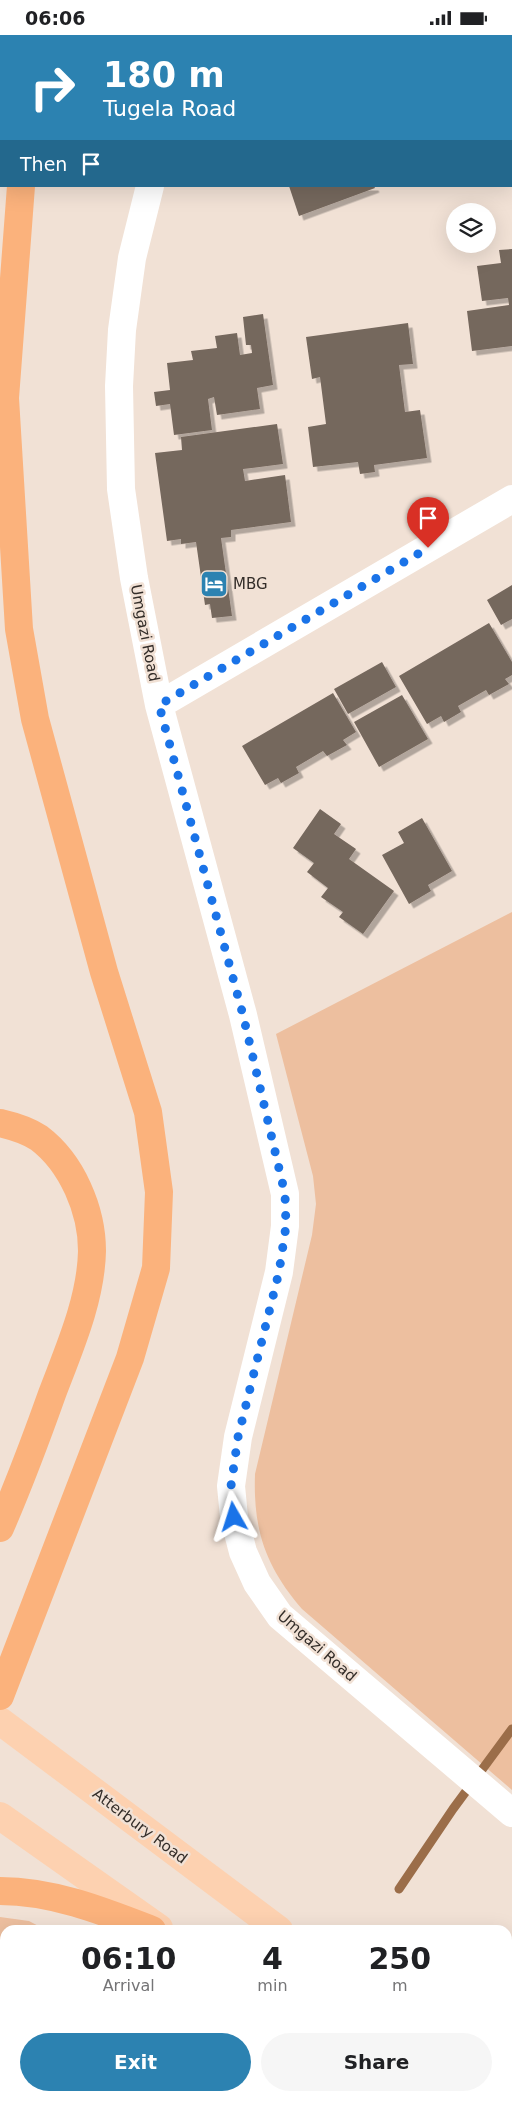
<!DOCTYPE html>
<style>
:root{--surface:#fff;--page:#f6f6f6;--text:#202124;--muted:#757577;--accent:#2c82b1}
body{margin:0;font-family:"DejaVu Sans",sans-serif;background:var(--page);color:var(--text);height:100vh;display:flex;flex-direction:column;font-size:19px;white-space:nowrap}
*{box-sizing:border-box;margin:0}
p{font-size:16px;color:var(--muted)}
.icon{flex:none;width:28px;height:28px;fill:none;stroke:currentColor;stroke-width:2;stroke-linecap:round;stroke-linejoin:round}
.map{position:relative;flex:1;overflow:hidden}
.drawer{position:absolute;left:0px;top:1890px;width:512px;height:176px;display:flex;flex-direction:column;background:var(--surface);border-radius:15px 15px 0 0;box-shadow:0 5px 20px #0002}
.drawer>*{flex:none}
.banner{position:absolute;left:0px;top:0px;width:512px;height:152px;box-shadow:0 5px 20px #0002;background:#2c82b1;color:#fff;overflow:hidden}
.fabs{position:absolute;left:446px;top:168px;display:grid;gap:10px}
.fabs a{display:grid;place-items:center;width:50px;height:50px;border-radius:50%;background:var(--surface);box-shadow:0 5px 20px #0002;font-size:25px}
.pin{position:absolute;display:grid;place-items:center;width:42px;height:42px;color:#fff;margin:-51px -21px;border-radius:50% 50% 50% 0;rotate:-45deg;box-shadow:0 0 5px #0007}
.pin .icon{rotate:45deg}
.me{position:absolute;width:55px;margin:-28px;rotate:354deg;stroke-linejoin:round;filter:drop-shadow(0 0 4px #0008)}
.turn{display:flex;align-items:center;gap:18px;height:105px;padding:0 20px;font-size:22px}
.turn .icon{width:65px;height:65px;stroke-width:2.5}
.turn b{display:block;font-size:35px;line-height:42px}
.then{display:flex;align-items:center;height:48px;padding:0 20px;background:#0003;gap:10px;font-size:19px}
.eta{display:flex;justify-content:space-evenly;align-items:center;height:85px;text-align:center}
.eta b{font-size:30px;font-weight:700;line-height:35px}
.button{display:flex;gap:10px;margin-top:auto;padding:10px 20px}
.button a{flex:1;height:58px;border-radius:30px;background:var(--accent);color:#fff;font-size:20px;font-weight:700;line-height:58px;text-align:center}
.button a+a{background:var(--page);color:var(--text)}
.status{display:flex;justify-content:space-between;align-items:center;height:35px;padding:0 25px;background:var(--surface);direction:ltr}
.status svg{height:14px;fill:currentColor}
.map>svg:first-child{display:block}
.green{fill:#edbf9f}
.lines{fill:none;stroke-linecap:round;stroke-linejoin:round}
.stream{stroke:#9b6d49;stroke-width:9}
.building{fill:#75675d;filter:url(#shadow)}
.minor{stroke:#fff;stroke-width:28}
.primary{stroke:#fdd1b0;stroke-width:28}
.motorway{stroke:#fbb27c;stroke-width:28}
.route{stroke:#1a73e8;stroke-width:9;stroke-dasharray:0 16.2}
.labels{text-anchor:middle;stroke-width:5;stroke-linejoin:round;paint-order:stroke}
.poi-label{font-size:15px;fill:#332d29;stroke:#f1e1d5;text-anchor:start}
.street-label{font-size:15px;fill:#332d29;stroke:#f1e1d5}
</style>
<div class="status"><b>06:06</b><svg viewBox="0 0 49 12"><path d="M0 12V9h3v3zM5 12V6h3v6zM10 12V3h3v9zM15 12V0h3v12zM26 1h20v11H26zM47 4h2v5h-2z"/></svg></div>
<div class="map">
<svg width="512" height="2066" viewBox="0 0 512 2066">
<defs>
<filter id="shadow"><feDropShadow dx="4.5" dy="4.5" stdDeviation="0" flood-color="#0004"/></filter>
</defs>
<rect width="100%" height="100%" fill="#f1e1d5"/>
<path class="green" d="M512,877V1755L302,1574C266,1532 253,1496 255,1439L312,1200L316,1169L313,1141L276,999Z
M0,1882L29,1886L46,1895H5V2061H266L272,2066H0Z"/>
<g class="lines">
<path class="stream" d="M399,1854L453,1774L512,1694"/>
</g>
<path class="building" d="M289,151H374L375,153L299,181Z
M512,214V311L472,316L467,276L509,270L508,263L482,266L477,231L501,228L499,215Z
M263,279L273,350L257,353L260,374L217,380L214,362L208,364L212,395L174,400L170,369L156,371L154,357L170,355L167,328L193,325L191,316L217,313L215,301L237,298L240,320L252,318L251,310H246L243,282Z
M408,288L413,329L399,330L405,377L420,375L427,423L374,430L375,437L360,439L358,427L313,432L308,392L326,389L320,342L312,344L306,302Z
M277,389L283,429L243,434L245,446L285,440L291,487L231,495V502L221,503L232,581L212,583L210,569L205,570L196,507L181,509V504L167,506L155,418L182,415L181,402Z
M512,550V584L501,590L487,565Z
M489,588L512,627V640L505,644L509,649L489,660L486,655L458,671L461,677L444,687L441,681L427,689L399,641Z
M382,627L396,652L348,679L334,654Z
M333,658L356,697L343,705L347,710L327,721L323,716L296,732L299,738L281,748L278,743L265,750L242,711Z
M402,660L428,704L379,732L354,687Z
M320,774L341,789L334,799L356,814L349,824L394,856L363,899L339,882L343,877L321,862L328,853L307,837L314,828L293,813Z
M422,783L452,836L428,850L431,856L409,869L382,820L404,808L398,797Z"/>
<g class="lines">
<path class="minor" d="M134,0V1
M238,1V0
M329,1L330,0
M501,1L503,0
M150,151L132,223L122,295L119,351L121,454L134,543L159,670L243,980L285,1159V1191L279,1237L238,1402L231,1451L234,1482L243,1517L257,1548L280,1581L512,1778
M159,670L512,464"/>
<path class="primary" d="M0,1686L279,1895
M0,1781L159,1893
M366,2061L372,2066
M498,2061L504,2066"/>
<path class="motorway" d="M31,1V0
M0,1088C13,1091 27,1095 39,1103C72,1128 92,1175 92,1216C91,1265 69,1314 52,1359C36,1404 19,1449 0,1493
M0,1661L130,1323L156,1233L159,1157L148,1077L104,937L35,684L19,594L5,363L21,151
M0,1856C53,1856 103,1876 152,1895"/>
</g>
<g class="lines">
<path class="route" d="M234,1482L231,1451L238,1402L279,1237L286,1191L285,1159L243,980L159,670L428,513"/>
</g>
<defs>
<g id="hotel-square" transform="scale(1.4375)"><rect x="-9" y="-9" width="18" height="18" rx="4" fill="#2c82b1" stroke="#f1e1d5"/><path d="M-6-4.5h1.5V1H6V5H4.5V3h-9V5H-6ZM-4 0a1.8 1.8 0 1 1 3.6 0ZM.5 0V-2.5h3Q6-2.5 6 0Z" fill="#fff"/></g>
</defs>
<g fill-rule="evenodd">
<use href="#hotel-square" x="214" y="549"/>
</g>
<g class="labels">
<g class="poi-label">
<text x="233" y="554">MBG</text>
</g>
<g class="street-label">
<text transform="translate(145 598) rotate(79)" y="5">Umgazi Road</text>
<text transform="translate(317 1611) rotate(41)" y="5">Umgazi Road</text>
<text transform="translate(140 1791) rotate(37)" y="5">Atterbury Road</text>
</g>
</g>
</svg>
<div class="fabs">
<a><svg class="icon" aria-label="layers" viewBox="0 0 24 24"><path d="M12 4l9 5-9 5-9-5zM3 14l9 5 9-5"/></svg></a>
</div>
<div class="pin" style="left:428px;top:513px;background:#d93025"><svg class="icon" aria-label="arrive" viewBox="0 0 24 24"><path d="M6 21V4h12l-3 4 3 4H6"/></svg></div>
<svg class="me" style="left:234px;top:1482px" viewBox="-20 -20 40 40"><path d="M0-17L14 15 0 8-14 15z" fill="#1a73e8" stroke="#fff" stroke-width="4"/></svg>
<div class="banner">
<div class="turn"><svg class="icon" aria-label="right" viewBox="0 0 24 24"><path d="M7 20v-9h11M14 6l5 5-5 5"/></svg><div><b>180 m</b>Tugela Road</div></div>
<div class="then">Then<svg class="icon" aria-label="arrive" viewBox="0 0 24 24"><path d="M6 21V4h12l-3 4 3 4H6"/></svg></div>
</div>
<section class="drawer">
<div class="eta">
<div><b>06:10</b><p>Arrival</p></div>
<div><b>4</b><p>min</p></div>
<div><b>250</b><p>m</p></div>
</div>
<div class="button"><a>Exit</a><a>Share</a></div>
</section>
</div>
